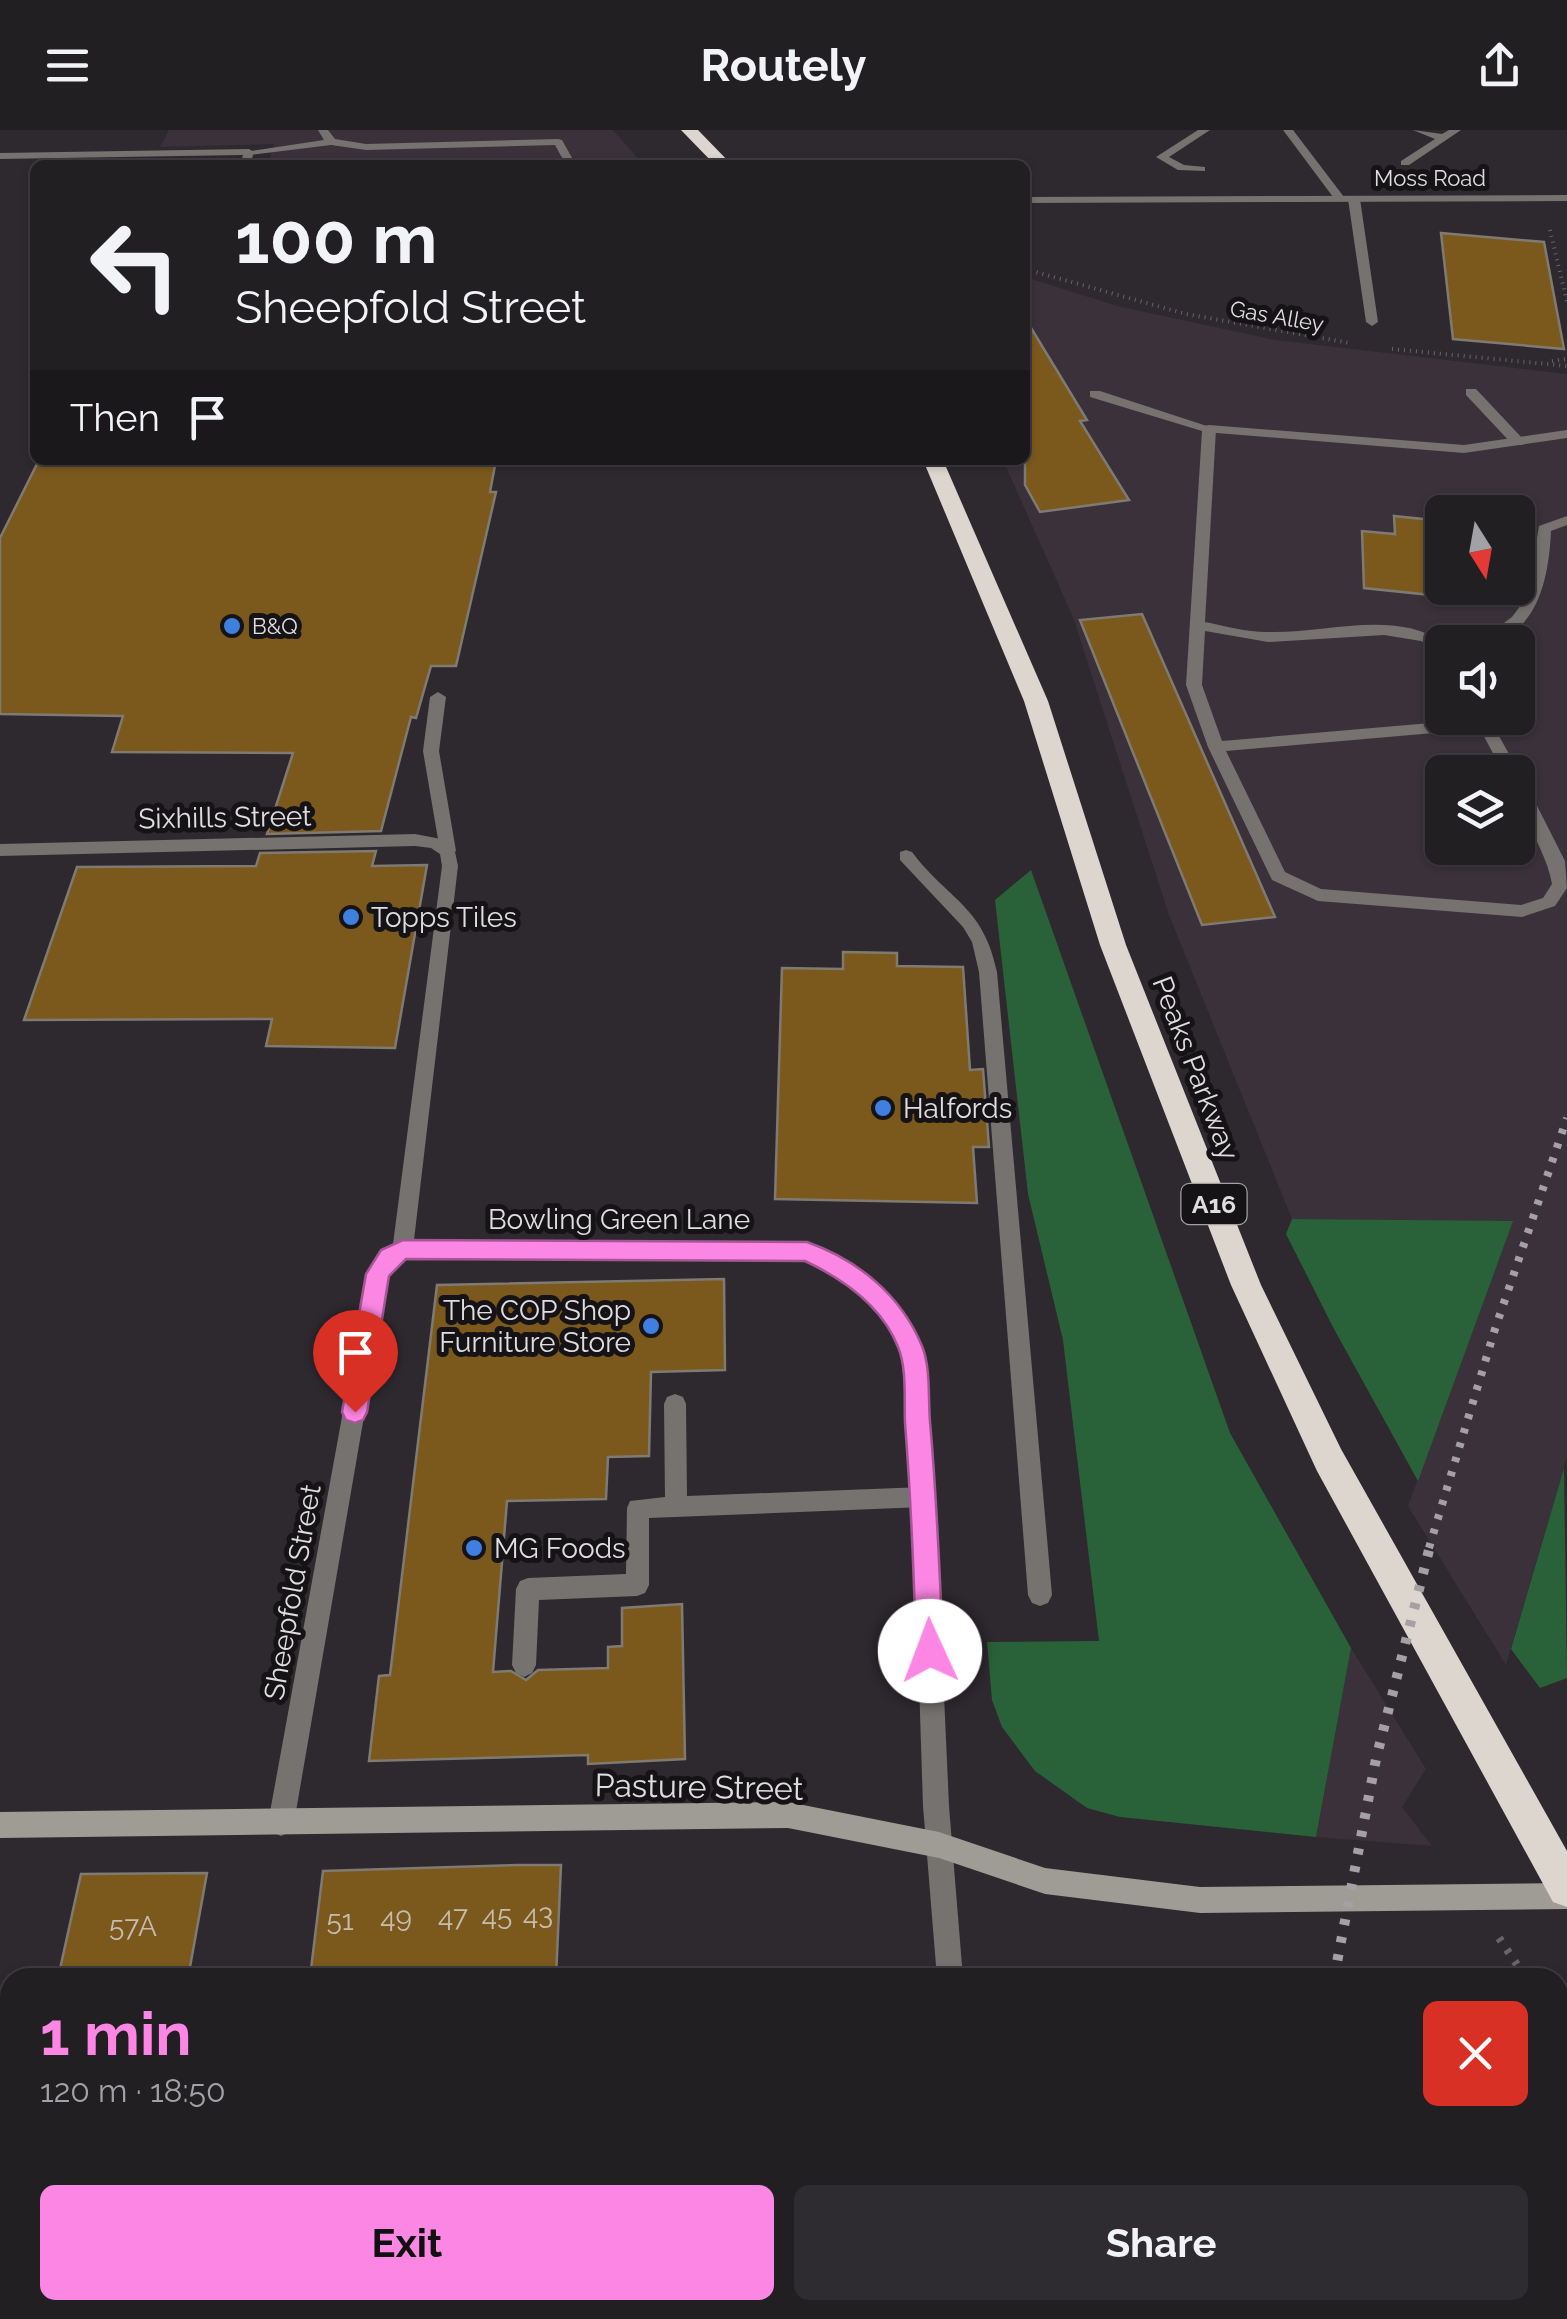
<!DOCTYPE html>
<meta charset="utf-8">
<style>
:root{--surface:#221f23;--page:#2e2c30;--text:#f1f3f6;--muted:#a2a2a6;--line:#3f3d41;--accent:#fc86e3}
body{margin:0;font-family:Raleway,sans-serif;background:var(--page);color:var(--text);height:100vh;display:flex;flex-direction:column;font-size:38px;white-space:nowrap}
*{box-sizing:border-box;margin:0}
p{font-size:32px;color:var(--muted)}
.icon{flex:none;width:55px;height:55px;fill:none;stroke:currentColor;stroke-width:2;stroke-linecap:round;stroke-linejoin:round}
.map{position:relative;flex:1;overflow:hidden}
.drawer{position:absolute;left:0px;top:1838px;width:1568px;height:352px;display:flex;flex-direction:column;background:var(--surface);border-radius:30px 30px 0 0;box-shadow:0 2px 8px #0004,0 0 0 2px var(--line)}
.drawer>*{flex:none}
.top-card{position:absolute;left:30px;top:30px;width:1000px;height:305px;border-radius:15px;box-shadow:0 2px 8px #0004,0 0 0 2px var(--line);background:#221f23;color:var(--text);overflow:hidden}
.needle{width:65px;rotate:169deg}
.fabs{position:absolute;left:1425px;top:365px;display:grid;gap:20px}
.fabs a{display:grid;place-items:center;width:110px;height:110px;border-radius:15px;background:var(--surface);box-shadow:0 2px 8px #0004,0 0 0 2px var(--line);font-size:50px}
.pin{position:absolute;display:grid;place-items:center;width:85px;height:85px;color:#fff;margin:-102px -42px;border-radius:50% 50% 50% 0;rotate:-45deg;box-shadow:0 0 10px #0007}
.pin .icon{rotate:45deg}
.me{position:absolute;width:110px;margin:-55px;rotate:358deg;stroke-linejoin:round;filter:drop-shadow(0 0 8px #0008)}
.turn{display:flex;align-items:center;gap:35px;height:210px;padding:0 40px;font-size:45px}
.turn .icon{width:130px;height:130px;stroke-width:2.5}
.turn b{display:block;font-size:70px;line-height:85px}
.then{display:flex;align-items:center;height:95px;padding:0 40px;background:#0003;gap:20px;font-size:38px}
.round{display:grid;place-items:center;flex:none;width:105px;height:105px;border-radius:15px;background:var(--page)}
.summary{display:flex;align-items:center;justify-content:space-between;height:170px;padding:0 40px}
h1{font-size:60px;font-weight:700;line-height:75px;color:var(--accent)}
.primary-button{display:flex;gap:20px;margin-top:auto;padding:20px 40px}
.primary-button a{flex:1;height:115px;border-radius:15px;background:var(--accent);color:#111;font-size:40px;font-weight:700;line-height:115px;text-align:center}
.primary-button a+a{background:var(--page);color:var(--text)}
header{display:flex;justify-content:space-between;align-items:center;height:130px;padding:0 40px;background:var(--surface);font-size:45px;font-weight:700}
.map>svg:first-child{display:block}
.built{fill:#3a313b;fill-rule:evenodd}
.green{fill:#296238}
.forest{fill:#186330}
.building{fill:#7b591d;stroke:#7f7a72;stroke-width:2.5}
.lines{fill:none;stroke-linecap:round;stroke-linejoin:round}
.path-far1{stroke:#686469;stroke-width:4;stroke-dasharray:1 5;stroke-linecap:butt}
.path{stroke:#686469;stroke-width:8;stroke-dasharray:4 10;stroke-linecap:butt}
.lane{fill:#75726f;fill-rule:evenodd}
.street{fill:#75726f;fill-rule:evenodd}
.secondary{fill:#9f9b95;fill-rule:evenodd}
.highway{fill:#dcd6ce;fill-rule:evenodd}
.rail-far1{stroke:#a4a0a5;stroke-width:8;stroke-dasharray:5 10;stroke-linecap:butt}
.rail{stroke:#a4a0a5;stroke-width:10;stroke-dasharray:6 12;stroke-linecap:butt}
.route{fill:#fc86e3;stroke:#a45794;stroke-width:2.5}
.shop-dot{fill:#3f7fe0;stroke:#151315;stroke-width:4}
.labels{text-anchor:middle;stroke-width:10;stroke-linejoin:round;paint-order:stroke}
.far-street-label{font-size:22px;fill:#e0dde1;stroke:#151315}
.far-poi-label{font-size:22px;fill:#e0dde1;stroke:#151315;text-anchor:start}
.shield{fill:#151315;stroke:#a3a0a4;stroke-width:2.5}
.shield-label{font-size:25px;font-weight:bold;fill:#e0dde1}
.street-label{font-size:28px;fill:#e0dde1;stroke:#151315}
.poi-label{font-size:28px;fill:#e0dde1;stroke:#151315;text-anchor:start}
.near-number-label{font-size:28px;fill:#c7bcb0}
.near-street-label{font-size:32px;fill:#e0dde1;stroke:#151315}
</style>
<header><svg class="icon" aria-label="menu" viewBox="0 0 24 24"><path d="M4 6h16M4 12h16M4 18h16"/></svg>Routely<svg class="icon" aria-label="share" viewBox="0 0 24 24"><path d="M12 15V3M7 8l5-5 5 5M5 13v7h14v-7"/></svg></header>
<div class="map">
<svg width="1567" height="2189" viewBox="0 0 1567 2189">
<rect width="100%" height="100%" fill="#2e292f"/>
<path class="built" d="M169,0H613L644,35H268L274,14L160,17Z
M1025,147L1117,176L1275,210L1567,244V1327L1506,1535L1408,1376L1512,1092L1292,1089L1169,785L1073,487L1003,330H1025ZM1442,382H1518V458H1442ZM1442,512H1518V588H1442ZM1442,642H1518V718H1442Z
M1351,1518L1426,1639L1402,1677L1432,1716L1316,1707Z
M1003,2180H1406L1405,2189H1004Z"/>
<path class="green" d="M1031,740L1230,1303L1351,1518L1316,1707L1120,1687L1087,1678L1035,1641L1002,1597L992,1570L987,1512L1099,1511L1063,1210L1028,1064L995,770Z
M1292,1089L1513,1091L1418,1351L1334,1199L1286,1104Z
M1564,1338L1567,1548L1540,1558L1511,1519Z"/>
<path class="forest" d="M1558,1886L1567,1901V2090H1558Z"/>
<path class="building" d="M1441,103L1544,112L1564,219L1453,209Z
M1025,188L1087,290L1080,291L1129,370L1040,382L1025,355Z
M39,330H496L490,362H496L456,536H431L416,588L411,587L381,701L267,704L293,623L112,622L123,586L0,584V408Z
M1394,386L1442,391V458H1459L1460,468L1364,458L1362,401L1395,404Z
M1142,484L1275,787L1202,795L1080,490Z
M376,721L372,736L427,735L395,918L266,916L272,889L24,890L77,737L256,736L260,723Z
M843,822L897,823V836L963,837L970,940L983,939L989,1017H973L977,1073L775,1069L782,838L843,839Z
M724,1149L725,1240L651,1242L649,1326L608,1327L606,1369L507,1371L493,1542L511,1541L526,1550L538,1540L608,1538V1517L622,1516V1478L682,1474L685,1629L588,1634V1625L369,1631L379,1546L390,1545L437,1155Z
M520,1735H561L556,1848H326L327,1838L311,1839L323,1741Z
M207,1743L188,1848H58L81,1744Z"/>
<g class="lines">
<path class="path-far1" d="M1550,100L1567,172
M1025,139L1186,184L1350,213
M1392,219L1567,236
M1552,231L1567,229"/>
<path class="path" d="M1499,1808L1526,1848
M1558,1872L1567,1887"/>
<path class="lane" d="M318,0H328L335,9L366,14L558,9L562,10L576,35H566L555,15L366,20L331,15L249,25L244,22L324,10Z
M1198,0H1210L1169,27L1184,35L1205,37V41L1178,40L1156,27Z
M1283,0H1293L1344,67V71H1336Z
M1413,0L1442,4L1449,0H1461L1409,35H1401V31L1435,9Z
M1354,66L1360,69L1378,192L1372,196L1366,192L1348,69Z
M1025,67L1294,66L1300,69L1294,72L1025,73Z
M1466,259H1476L1523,309V315H1513L1466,265Z
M1090,261H1100L1216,299L1205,492C1225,496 1246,502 1267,502C1325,504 1391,479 1444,512L1442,523L1421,511L1384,505L1268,512L1205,501L1202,555L1222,611L1489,588L1519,642H1503L1480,599L1226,621L1285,742L1321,759L1521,775L1543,768L1552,754C1546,717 1516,685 1518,649L1526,654L1565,731L1567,758L1555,776L1522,787L1318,771L1272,750L1208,617L1186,555L1202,301L1090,267Z
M1567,386V395L1551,401C1549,448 1537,512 1478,512L1512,487L1527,467L1539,396Z
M438,562L446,567L439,621L456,721L448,727L440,721L423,621L430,567Z
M906,720L912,722C949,771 983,775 997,842L1052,1465L1048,1473L1040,1476L1032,1473L1028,1465L979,842L972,812L963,797L900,730V722Z
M675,1264L683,1267L686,1274L687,1366L924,1357L932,1360L935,1367L932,1374L924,1377L649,1388V1455L645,1463L637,1466L539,1470L536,1535L532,1543L524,1547L516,1543L512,1535L516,1459L520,1451L528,1448L626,1444L627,1378L630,1371L665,1367L664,1274L667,1267Z"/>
<path class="street" d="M249,19L254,22L250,35H240L243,25L0,29V23Z
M1567,65V71L1294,72L1288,69L1294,66Z
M1209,295L1464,315L1567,300V308L1464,323L1204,302V296Z
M415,704L441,709L454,717L458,736L414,1110L807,1114L846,1131L884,1160L904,1185L923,1221L935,1367L949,1676L963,1848H937L923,1676L913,1367L901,1221L890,1197L870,1172L832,1143L805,1130L414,1126L402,1129L388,1147L294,1693L290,1702L281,1706L272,1702L268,1693L368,1144L393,1114L442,736L440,724L431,718L415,716L0,726V714Z
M946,2180H976L977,2189H947Z"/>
<path class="secondary" d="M788,1672L939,1702L1045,1738L1200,1757L1567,1753V1779L1200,1783L1045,1764L939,1728L788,1698L0,1708V1682Z"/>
<path class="highway" d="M681,0H698L732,35H715Z
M923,330H943L1048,571L1126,815L1261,1155L1341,1319L1567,1721V1777L1553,1772L1317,1341L1231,1155L1100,815L1024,571Z"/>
<path class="rail-far1" d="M1429,1418L1495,1199L1567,988"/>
<path class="rail" d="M1334,1848L1376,1629L1430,1416
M1282,2189L1284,2180"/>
</g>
<path class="route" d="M403,1110L807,1112C858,1130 901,1165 922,1216C931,1238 928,1269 930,1292C937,1369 940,1445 943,1521L939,1531L930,1534L920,1531L916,1521C914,1445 911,1369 905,1293C904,1269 907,1238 898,1217C882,1176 843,1149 805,1131L406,1129L389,1146L367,1282L363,1290L355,1293L346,1290L342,1282L366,1144L381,1120Z"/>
<g class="shop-dot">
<circle cx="232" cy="496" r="10"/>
<circle cx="351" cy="787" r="10"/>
<circle cx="883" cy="978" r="10"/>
<circle cx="651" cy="1196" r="10"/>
<circle cx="474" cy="1418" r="10"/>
</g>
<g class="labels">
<g class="far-street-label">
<text x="1430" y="56">Moss Road</text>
<text transform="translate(1277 186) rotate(10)" y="8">Gas Alley</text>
</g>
<g class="far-poi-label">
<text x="252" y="504">B&amp;Q</text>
</g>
<rect class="shield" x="1181.5" y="1054" width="65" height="40" rx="8"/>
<g class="shield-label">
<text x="1214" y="1083">A16</text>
</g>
<g class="street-label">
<text transform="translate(225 687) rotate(-1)" y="10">Sixhills Street</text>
<text transform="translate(1196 938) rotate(69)" y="10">Peaks Parkway</text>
<text x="619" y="1099">Bowling Green Lane</text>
<text transform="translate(292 1462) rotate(-80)" y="10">Sheepfold Street</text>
</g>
<g class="poi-label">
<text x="371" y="797">Topps Tiles</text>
<text x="903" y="988">Halfords</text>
<text x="631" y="1190" text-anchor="end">The COP Shop<tspan x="631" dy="32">Furniture Store</tspan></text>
<text x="494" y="1428">MG Foods</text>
</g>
<g class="near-number-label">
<text x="538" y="1794">43</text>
<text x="497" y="1795">45</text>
<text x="453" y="1796">47</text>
<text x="396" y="1797">49</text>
<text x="340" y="1800">51</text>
<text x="133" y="1806">57A</text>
</g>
<g class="near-street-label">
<text transform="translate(699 1657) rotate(1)" y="11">Pasture Street</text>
</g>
</g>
</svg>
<div class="fabs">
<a><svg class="needle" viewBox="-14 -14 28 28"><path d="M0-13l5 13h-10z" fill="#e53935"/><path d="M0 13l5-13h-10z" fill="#a2a2a6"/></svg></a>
<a><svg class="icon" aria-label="sound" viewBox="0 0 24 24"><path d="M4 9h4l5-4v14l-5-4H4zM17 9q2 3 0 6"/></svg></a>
<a><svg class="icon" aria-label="layers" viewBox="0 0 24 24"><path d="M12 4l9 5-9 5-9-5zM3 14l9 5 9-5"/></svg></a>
</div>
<div class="pin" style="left:355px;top:1282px;background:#d93025"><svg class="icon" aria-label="arrive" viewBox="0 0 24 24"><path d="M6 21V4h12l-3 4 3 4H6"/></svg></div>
<svg class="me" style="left:930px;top:1521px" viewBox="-20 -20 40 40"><circle r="19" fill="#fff"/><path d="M0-13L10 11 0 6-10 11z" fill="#fc86e3"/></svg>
<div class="top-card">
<div class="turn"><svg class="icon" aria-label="left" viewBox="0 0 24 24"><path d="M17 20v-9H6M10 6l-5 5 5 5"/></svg><div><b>100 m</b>Sheepfold Street</div></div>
<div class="then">Then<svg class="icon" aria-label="arrive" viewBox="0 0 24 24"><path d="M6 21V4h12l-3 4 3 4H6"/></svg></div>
</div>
<section class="drawer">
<div class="summary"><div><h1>1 min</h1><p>120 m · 18:50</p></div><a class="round" style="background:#d93025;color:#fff"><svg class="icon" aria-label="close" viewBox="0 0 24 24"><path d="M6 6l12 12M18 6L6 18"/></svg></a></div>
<div class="primary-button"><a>Exit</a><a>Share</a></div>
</section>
</div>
